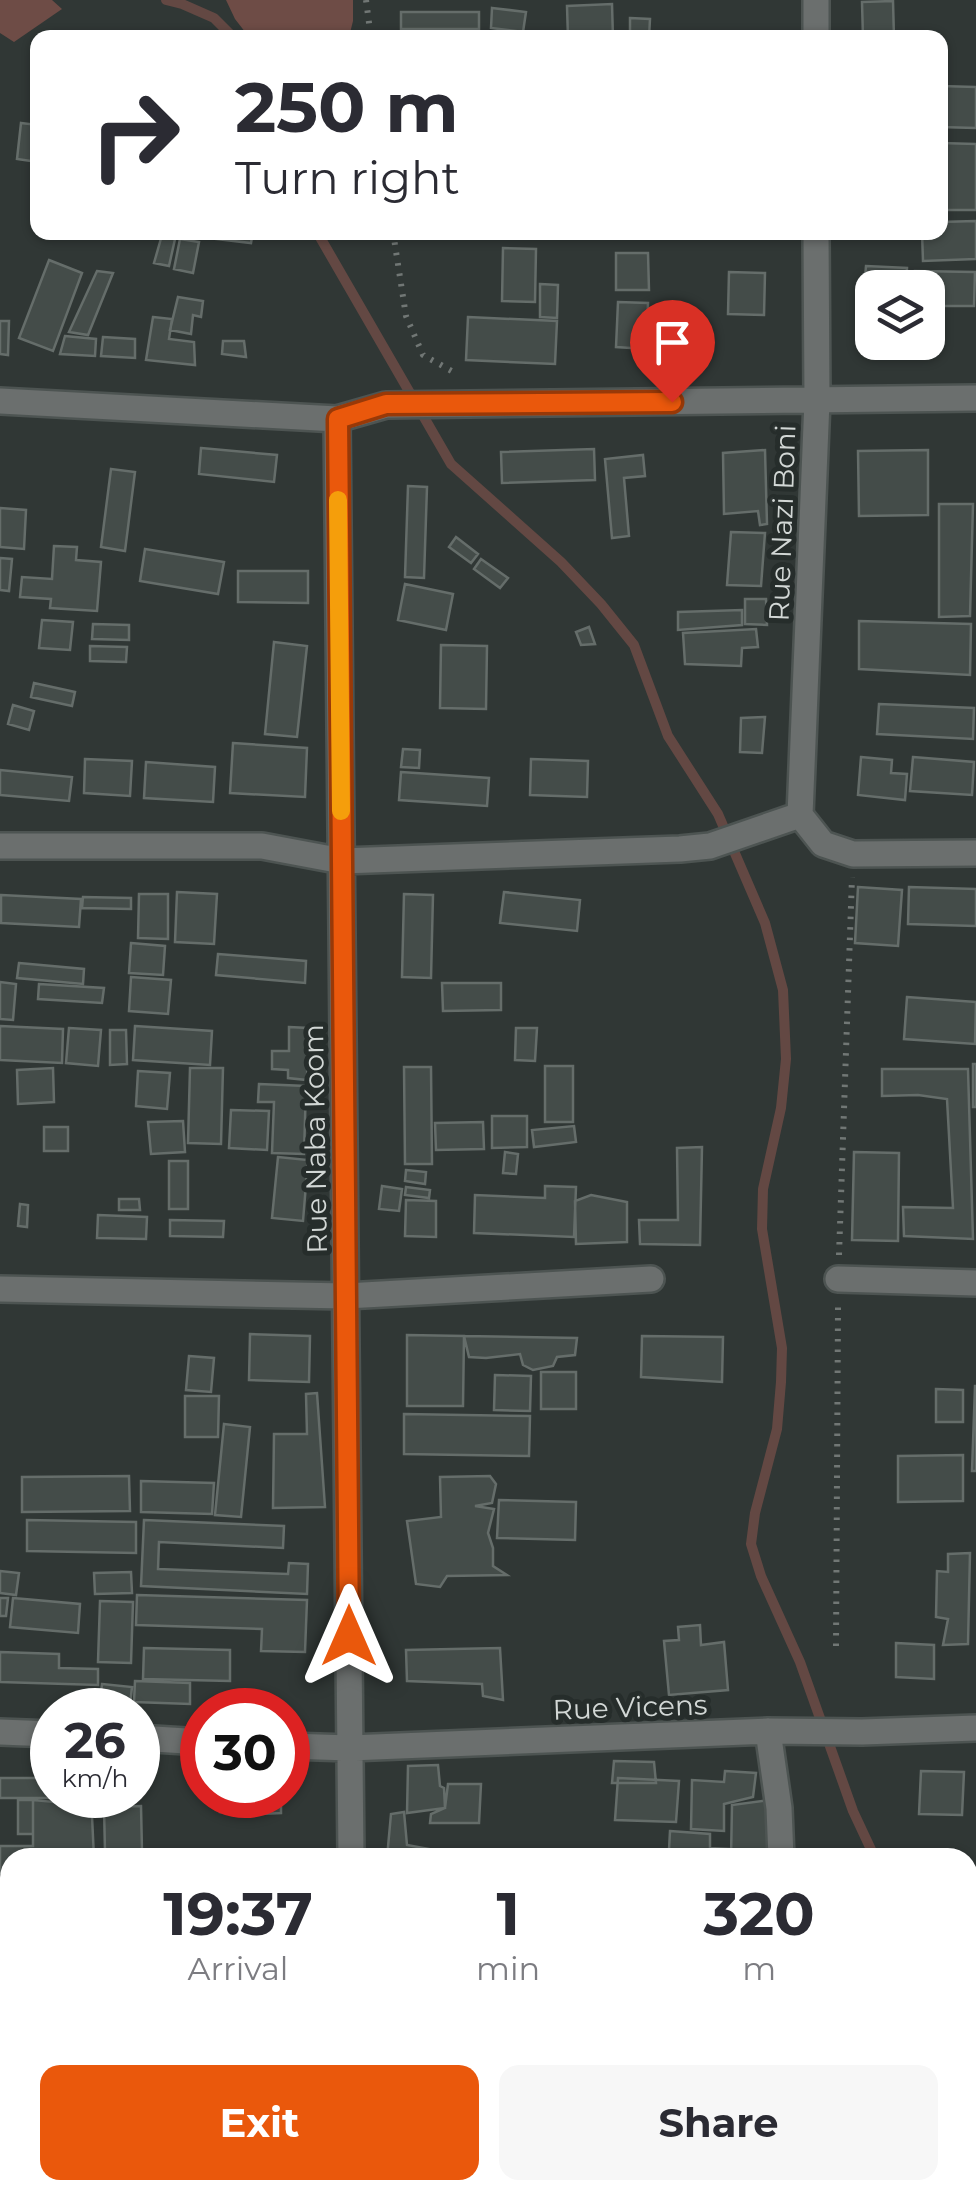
<!DOCTYPE html>
<style>
:root{--surface:#fff;--page:#f7f7f7;--text:#2b2b33;--muted:#7c7c81;--accent:#ea580c}
body{margin:0;font-family:Montserrat,sans-serif;background:var(--page);color:var(--text);height:100vh;display:flex;flex-direction:column;font-size:38px;white-space:nowrap}
*{box-sizing:border-box;margin:0}
p{font-size:32px;color:var(--muted)}
.icon{flex:none;width:55px;height:55px;fill:none;stroke:currentColor;stroke-width:2;stroke-linecap:round;stroke-linejoin:round}
.map{position:relative;flex:1;overflow:hidden}
.drawer{position:absolute;left:0px;top:1848px;width:978px;height:352px;display:flex;flex-direction:column;background:var(--surface);border-radius:30px 30px 0 0;box-shadow:0 2px 8px #0004}
.drawer>*{flex:none}
.top-card{position:absolute;left:30px;top:30px;width:918px;height:210px;border-radius:20px;box-shadow:0 2px 8px #0004;background:#fff;color:var(--text);overflow:hidden}
.fabs{position:absolute;left:855px;top:270px;display:grid;gap:20px}
.fabs a{display:grid;place-items:center;width:90px;height:90px;border-radius:20px;background:var(--surface);box-shadow:0 2px 8px #0004;font-size:50px}
.speed{position:absolute;left:30px;top:1688px;display:flex;gap:20px;font-size:50px;font-weight:700;text-align:center}
.speed>*{display:grid;place-content:center;width:130px;height:130px;border-radius:50%;background:var(--surface);box-shadow:0 2px 8px #0004;line-height:1}
.speed small{font-size:25px;font-weight:400}
.speed .limit{border:15px solid #d22;background:#fff;color:#111}
.pin{position:absolute;display:grid;place-items:center;width:85px;height:85px;color:#fff;margin:-102px -42px;border-radius:50% 50% 50% 0;rotate:-45deg;box-shadow:0 0 10px #0007}
.pin .icon{rotate:45deg}
.me{position:absolute;width:110px;margin:-55px;rotate:0deg;stroke-linejoin:round;filter:drop-shadow(0 0 8px #0008)}
.turn{display:flex;align-items:center;gap:35px;height:210px;padding:0 40px;font-size:45px}
.turn .icon{width:130px;height:130px;stroke-width:2.5}
.turn b{display:block;font-size:70px;line-height:85px}
.eta{display:flex;justify-content:space-evenly;align-items:center;height:170px;text-align:center}
.eta b{font-size:60px;font-weight:700;line-height:70px}
.button{display:flex;gap:20px;margin-top:auto;padding:20px 40px}
.button a{flex:1;height:115px;border-radius:20px;background:var(--accent);color:#fff;font-size:40px;font-weight:700;line-height:115px;text-align:center}
.button a+a{background:var(--page);color:var(--text)}
.map>svg:first-child{display:block}
.green{fill:#6e4c46}
.lines{fill:none;stroke-linecap:round;stroke-linejoin:round}
.stream{stroke:#634843;stroke-width:10}
.building{fill:#444c49;stroke:#656d6a;stroke-width:2.5}
.minor-casing{stroke:#4d5452;stroke-width:30}
.path{stroke:#717775;stroke-width:6;stroke-dasharray:2.5 8;stroke-linecap:butt}
.minor{stroke:#6b6f6e;stroke-width:25}
.route-casing{stroke:#983908;stroke-width:25}
.route{stroke:#ea580c;stroke-width:18}
.slow{stroke:#f59e0b;stroke-width:18}
.labels{text-anchor:middle;stroke-width:10;stroke-linejoin:round;paint-order:stroke}
.street-label{font-size:28px;fill:#d2d7d5;stroke:#262d2b}
</style>
<div class="map">
<svg width="976" height="2199" viewBox="0 0 976 2199">
<rect width="100%" height="100%" fill="#303735"/>
<path class="green" d="M0,0H52L62,9L14,42L0,33Z
M226,0H353V21L349,37H249L235,19Z"/>
<g class="lines">
<path class="stream" d="M166,0L182,4L214,18L234,38
M317,232L451,464L561,562L601,604L634,645L668,736L718,814L765,923L783,990L786,1059L781,1108L763,1189L762,1229L782,1348L781,1382L777,1429L755,1513L751,1544L761,1576L800,1662L853,1811L875,1858
M968,2018L976,2032"/>
</g>
<path class="building" d="M893,1L894,38H863L862,2Z
M612,4L613,38H568L567,6Z
M492,8L526,12L523,32L491,28Z
M401,12H479V29H401Z
M630,18L650,19L649,38H630Z
M940,86L976,87V128L940,127Z
M21,123L38,125V162L17,159Z
M940,143L976,144V210H940Z
M976,221V259L923,261L922,232H940V222Z
M182,232H253L251,243L182,235Z
M162,235L175,239L169,266L154,263Z
M180,239L199,242L193,273L174,269Z
M503,248L536,249L535,302L502,301Z
M616,253H648L649,290H616Z
M49,260L82,273L53,351L19,338Z
M866,266L907,268L906,288H872V315L862,314Z
M97,271L113,273L88,335L69,332Z
M915,271L975,272L974,306H928V288H915Z
M729,272L765,273L764,315L728,314Z
M540,284L558,285L557,318L540,317Z
M178,297L203,301L201,317L193,315L191,334L170,330Z
M618,302L648,303L646,349L616,347Z
M153,317L172,319L169,339L194,342L195,365L146,360Z
M468,317L557,321L555,364L466,360Z
M0,321H9L8,355L0,354Z
M65,336L96,339L95,356L60,354Z
M103,337L135,339V358L101,356Z
M223,341H244L246,357L222,354Z
M201,448L277,455L274,482L199,474Z
M594,449L595,480L502,483L501,452Z
M765,450L767,524L760,525L758,511L724,514L723,453Z
M928,450V515L859,516L858,451Z
M643,455L645,476L624,478L629,536L612,538L605,459Z
M111,469L135,472L125,551L101,547Z
M408,486L427,487L424,578L405,577Z
M939,504H973L970,616L939,617Z
M0,508L26,510L24,549L0,547Z
M731,532L765,533L761,586L727,585Z
M456,537L478,554L471,563L449,547Z
M54,546L77,547L76,560L101,562L97,611L50,608L51,599L20,597L22,577L52,579Z
M145,549L224,562L218,594L140,581Z
M0,558L12,559L9,591L0,590Z
M481,559L508,578L500,588L474,569Z
M238,571H308V603L238,602Z
M405,584L453,594L446,630L398,620Z
M745,599H766L767,625L745,624Z
M742,610V625L678,630V612Z
M42,620L73,622L70,650L39,648Z
M859,621L971,624L970,675L859,669Z
M93,624L129,625V640L92,639Z
M589,627L595,644L581,645L576,632Z
M756,629L758,647L742,648L741,666L685,664L683,633Z
M274,642L307,646L297,737L265,734Z
M441,645L487,646L486,709L440,708Z
M90,646L127,647L126,662L90,661Z
M34,683L75,692L72,706L31,697Z
M879,704L974,708L973,739L877,734Z
M13,705L34,711L29,730L8,724Z
M765,717L762,753L740,752L741,718Z
M233,743L307,748L305,797L230,793Z
M403,749L420,750L419,768L401,767Z
M861,757L892,760L891,773L907,774L905,800L858,795Z
M913,757L974,762L972,795L910,791Z
M85,759L132,761L130,796L84,793Z
M531,759L588,761L587,797L530,795Z
M146,762L215,767L213,802L144,798Z
M0,770L72,777L69,801L0,795Z
M401,772L489,778L487,806L399,800Z
M858,887L902,890L898,946L855,943Z
M909,887L976,889V926L908,924Z
M177,892L217,894L214,944L175,942Z
M504,892L580,900L577,931L500,923Z
M139,894H168V939L138,938Z
M404,894L433,895L431,978L402,977Z
M1,895L81,899L79,927L1,923Z
M83,897L131,898V909L82,908Z
M131,943L165,946L163,975L129,973Z
M218,954L306,961L305,983L216,975Z
M19,963L84,969L83,984L17,978Z
M131,977L171,980L168,1014L129,1011Z
M0,982L16,984L13,1020L0,1019Z
M442,983H501V1010L443,1011Z
M39,984L104,988L102,1003L38,999Z
M907,997L976,1002L975,1044L904,1039Z
M0,1026L63,1029L62,1063L0,1060Z
M135,1026L212,1031L210,1065L133,1060Z
M289,1027L308,1028L307,1080L288,1078V1070L272,1069V1051H289Z
M69,1028L101,1030L98,1066L66,1063Z
M516,1028H537L535,1061L515,1060Z
M110,1030H126L127,1064L110,1065Z
M973,1064H976V1107H973Z
M545,1066H573V1122H545Z
M404,1067H431L432,1164H405Z
M53,1068L54,1102L18,1104L17,1070Z
M190,1068H223L221,1144L188,1143Z
M882,1069H968L973,1239L904,1236L903,1207L953,1208L947,1099L918,1095L882,1096Z
M138,1071L170,1073L167,1109L136,1106Z
M259,1084L306,1086L304,1154L272,1153L274,1102H258Z
M231,1110L269,1111L267,1150L229,1148Z
M492,1116H527V1147L492,1148Z
M183,1121L185,1152L151,1154L148,1122Z
M483,1122L484,1149L436,1150L435,1123Z
M574,1126L576,1142L534,1147L532,1130Z
M44,1127H68V1151H44Z
M702,1147L700,1245L640,1244L639,1220H678L677,1148Z
M505,1152L518,1154L516,1174L503,1173Z
M854,1152L899,1153L898,1241L852,1240Z
M278,1157L308,1160L303,1221L272,1218Z
M169,1161H188V1209H169Z
M406,1170L426,1172L425,1184L405,1181Z
M382,1186L402,1189L399,1211L379,1209Z
M545,1186L576,1187L574,1237L474,1233L475,1195L545,1198Z
M406,1187L430,1190L429,1198L405,1195Z
M591,1195L627,1202V1242L576,1244L575,1201Z
M119,1199H139L140,1210H119Z
M406,1200L436,1201V1237L405,1236Z
M20,1204L28,1205L27,1227L18,1226Z
M98,1215L147,1217L146,1239L97,1238Z
M170,1220L224,1221L223,1237L170,1236Z
M250,1334L310,1336L309,1382L249,1380Z
M407,1335L464,1336L463,1406H407Z
M464,1336L577,1338L575,1355L557,1357L553,1366L533,1370L523,1365L520,1354L486,1358L469,1357Z
M642,1336L723,1337L722,1382L641,1377Z
M189,1356L214,1358L211,1392L186,1390Z
M541,1372H576V1409H541Z
M495,1375L531,1376L530,1411L494,1410Z
M975,1386H976V1471H972Z
M936,1389L963,1390V1422H936Z
M317,1393L325,1507L273,1508L274,1434H307L306,1394Z
M185,1396H219L218,1437H185Z
M404,1414L530,1416L529,1456L404,1454Z
M224,1424L250,1427L241,1517L215,1515Z
M963,1455V1501L898,1502V1456Z
M129,1476L130,1511L22,1512V1477Z
M490,1476L496,1484L492,1503L475,1506L494,1509L488,1533L493,1548V1566L507,1575L447,1576L440,1587L416,1584L407,1521L441,1517L440,1477Z
M141,1481L214,1483L212,1514L141,1512Z
M499,1500L576,1502L575,1540L497,1538Z
M27,1520L136,1522V1553L27,1551Z
M144,1520L284,1526L283,1548L159,1542L158,1569L288,1574L289,1563L308,1564L307,1594L141,1586Z
M970,1553L968,1644L943,1645L948,1619L936,1617L937,1571L948,1572V1554Z
M0,1571L19,1573L16,1595L0,1593Z
M131,1572L132,1593L95,1594L94,1573Z
M137,1595L307,1600L305,1652L261,1651L262,1629L136,1625Z
M0,1598H8L6,1616H0Z
M13,1598L80,1604L78,1633L10,1627Z
M100,1601L133,1602L131,1663L98,1662Z
M700,1625L701,1645L724,1642L728,1690L669,1695L664,1641L679,1640L678,1627Z
M896,1643L934,1645V1679L896,1677Z
M144,1648L230,1650V1681L143,1679Z
M500,1648L503,1700L483,1696L482,1684L407,1681L406,1650Z
M0,1652L59,1654V1668L98,1669V1685L0,1682Z
M135,1681L190,1683V1704L134,1702Z
M102,1684L132,1687L130,1705L100,1703Z
M614,1761L654,1762L656,1783H612Z
M438,1765L440,1786L444,1788L445,1808L407,1813L408,1766Z
M725,1771L756,1773L753,1797L724,1804V1831L691,1829L692,1780L724,1782Z
M921,1771L964,1772L962,1815L919,1814Z
M0,1778H48V1798H0Z
M618,1778L679,1781L676,1822L615,1820Z
M448,1784H481L479,1823H430L431,1814L445,1808Z
M54,1795H91L94,1858H10V1872L0,1873V1846H33V1800L54,1802Z
M220,1795H252V1813L220,1812Z
M261,1795H281V1813L260,1814Z
M18,1800H33V1834H18Z
M770,1800V1858H731L732,1805Z
M141,1806L142,1851L105,1852L104,1807Z
M404,1812L407,1845L429,1849L428,1858H387L391,1814Z
M670,1831L710,1834V1848L729,1849L730,1858H578V1850H669Z
M214,1854V1858H181V1855Z
M0,1955L10,1956V1978H0Z
M0,2039H10L9,2130H0Z"/>
<g class="lines">
<g class="minor-casing">
<path id="minor" d="M816,0V38
M0,401L337,419L386,405L976,398
M337,419L351,1858
M800,815L817,401L816,232
M800,815L823,844L853,854L976,853
M0,846H262L342,861L680,849L710,846L800,815
M838,1279L976,1283
M0,1289L346,1296L651,1279
M768,1731L779,1808L781,1858
M0,1732L52,1734
M138,1738L202,1742
M288,1746L350,1748L768,1731L862,1732L976,1728
M0,2179H10
M353,2190V2199
M792,2190L793,2199"/>
</g>
<path class="path" d="M366,0L371,38
M393,232L406,316L423,355L457,374
M839,1255L852,877
M836,1646L838,1307"/>
<use href="#minor" class="minor"/>
</g>
<g class="lines">
<g class="route-casing">
<path id="route" d="M349,1636L338,419L386,404L672,402"/>
</g>
<use href="#route" class="route"/>
<path class="slow" d="M338,500L341,811"/>
</g>
<g class="labels">
<g class="street-label">
<text transform="translate(782 523) rotate(-88)" y="10">Rue Nazi Boni</text>
<text transform="translate(315 1139) rotate(-91)" y="10">Rue Naba Koom</text>
<text transform="translate(630 1707) rotate(-2)" y="10">Rue Vicens</text>
</g>
</g>
</svg>
<div class="fabs">
<a><svg class="icon" aria-label="layers" viewBox="0 0 24 24"><path d="M12 4l9 5-9 5-9-5zM3 14l9 5 9-5"/></svg></a>
</div>
<div class="speed"><div>26<small>km/h</small></div><div class="limit">30</div></div>
<div class="pin" style="left:672px;top:402px;background:#d93025"><svg class="icon" aria-label="arrive" viewBox="0 0 24 24"><path d="M6 21V4h12l-3 4 3 4H6"/></svg></div>
<svg class="me" style="left:349px;top:1636px" viewBox="-20 -20 40 40"><path d="M0-17L14 15 0 8-14 15z" fill="#ea580c" stroke="#fff" stroke-width="4"/></svg>
<div class="top-card">
<div class="turn"><svg class="icon" aria-label="right" viewBox="0 0 24 24"><path d="M7 20v-9h11M14 6l5 5-5 5"/></svg><div><b>250 m</b>Turn right</div></div>
</div>
<section class="drawer">
<div class="eta">
<div><b>19:37</b><p>Arrival</p></div>
<div><b>1</b><p>min</p></div>
<div><b>320</b><p>m</p></div>
</div>
<div class="button"><a>Exit</a><a>Share</a></div>
</section>
</div>
